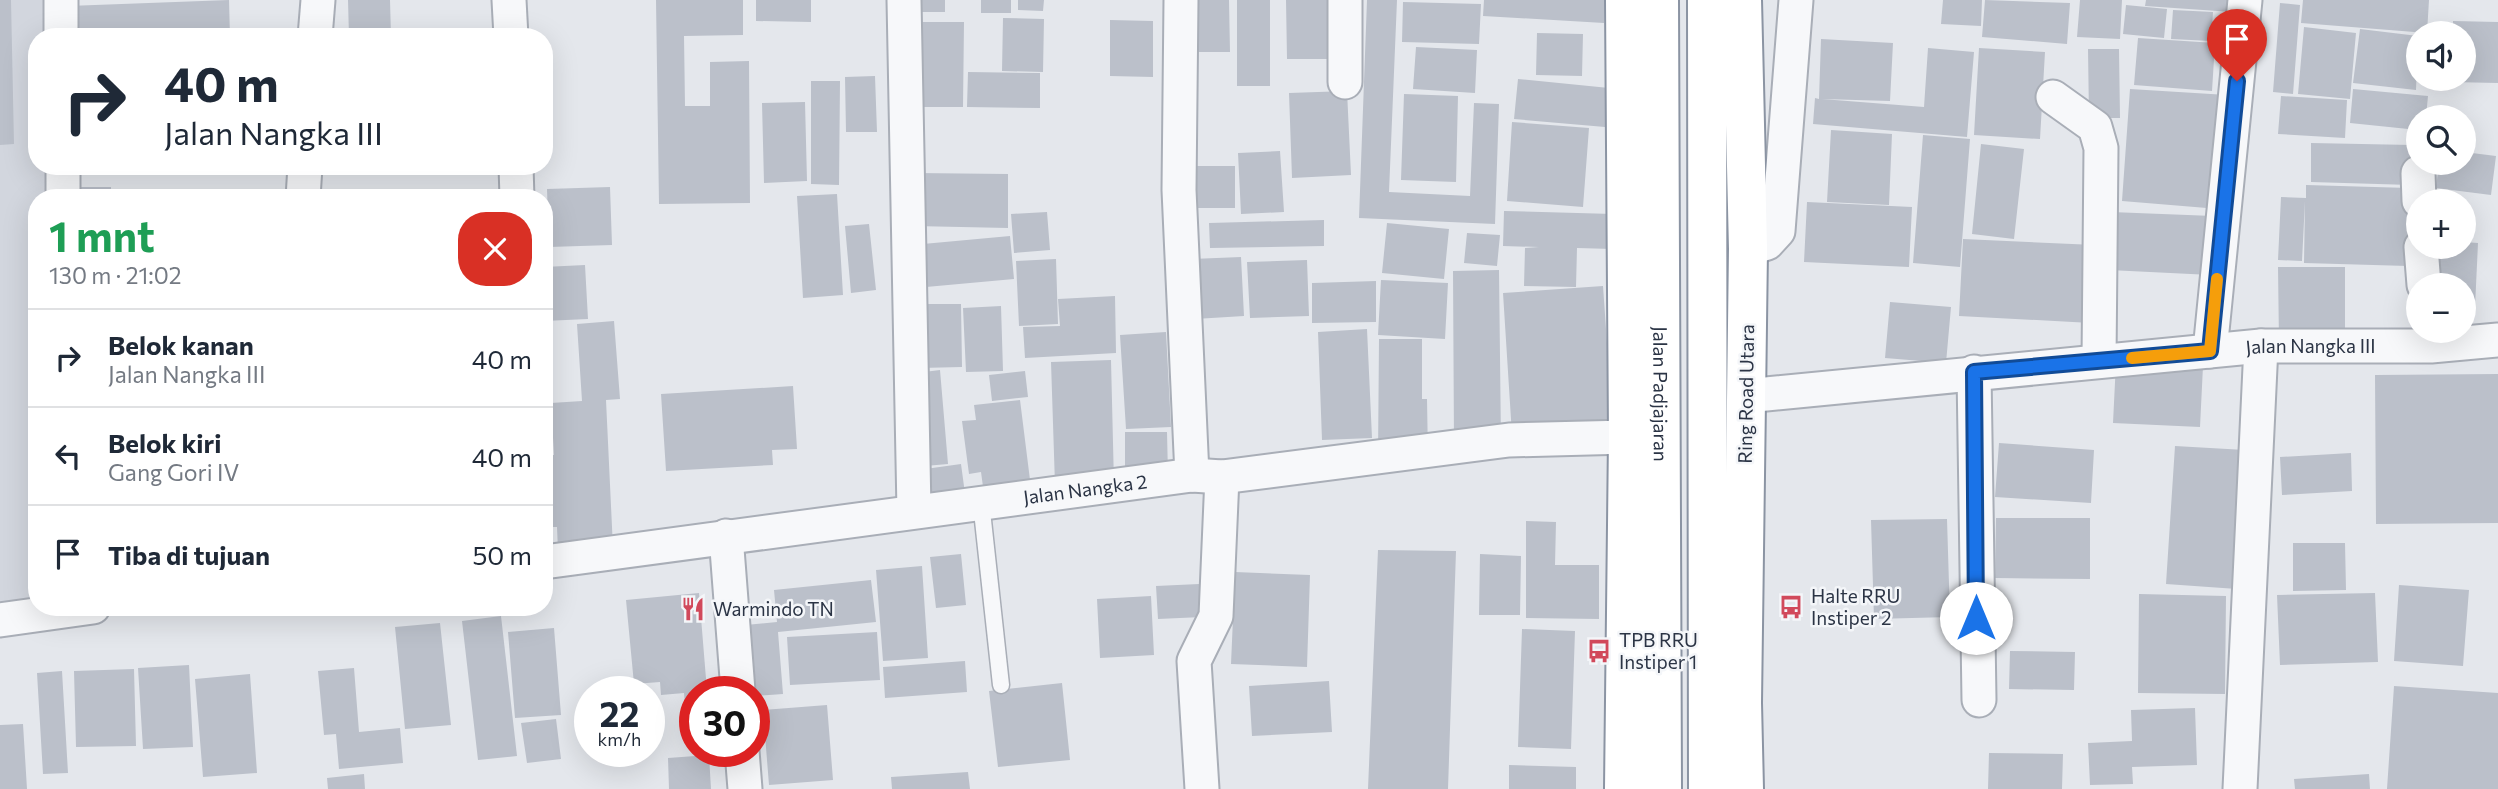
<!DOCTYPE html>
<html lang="id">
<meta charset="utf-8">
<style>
:root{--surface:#fff;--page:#f6f6f7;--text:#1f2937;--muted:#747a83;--line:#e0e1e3}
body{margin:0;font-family:Commissioner,sans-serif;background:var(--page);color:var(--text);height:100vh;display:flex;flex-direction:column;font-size:26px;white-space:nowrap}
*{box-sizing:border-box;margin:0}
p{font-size:23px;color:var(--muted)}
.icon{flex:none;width:38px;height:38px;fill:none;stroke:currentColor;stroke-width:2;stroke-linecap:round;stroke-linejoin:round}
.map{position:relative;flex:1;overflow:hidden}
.panel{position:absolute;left:28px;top:189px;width:525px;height:427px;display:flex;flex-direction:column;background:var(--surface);border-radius:28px;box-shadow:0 7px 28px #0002}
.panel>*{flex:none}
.top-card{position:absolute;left:28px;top:28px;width:525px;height:147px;border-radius:28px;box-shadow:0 7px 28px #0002;background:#fff;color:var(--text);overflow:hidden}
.fabs{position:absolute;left:2406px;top:21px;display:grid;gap:14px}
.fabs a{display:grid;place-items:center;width:70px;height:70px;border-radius:50%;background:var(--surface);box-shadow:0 7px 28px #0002;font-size:35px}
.speed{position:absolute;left:574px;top:676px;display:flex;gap:14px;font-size:35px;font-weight:700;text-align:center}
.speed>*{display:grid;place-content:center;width:91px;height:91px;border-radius:50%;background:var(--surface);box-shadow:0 7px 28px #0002;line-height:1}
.speed small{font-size:18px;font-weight:400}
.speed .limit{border:10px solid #d22;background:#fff;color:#111}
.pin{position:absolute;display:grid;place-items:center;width:60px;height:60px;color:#fff;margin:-72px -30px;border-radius:50% 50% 50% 0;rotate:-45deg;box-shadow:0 0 7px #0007}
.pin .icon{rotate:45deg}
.me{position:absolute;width:77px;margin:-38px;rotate:0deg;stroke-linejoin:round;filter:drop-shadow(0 0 5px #0008)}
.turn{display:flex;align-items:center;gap:24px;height:147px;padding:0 21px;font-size:32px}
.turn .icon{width:91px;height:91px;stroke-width:2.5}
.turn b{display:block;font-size:49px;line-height:60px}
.round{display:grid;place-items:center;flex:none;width:74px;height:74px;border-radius:28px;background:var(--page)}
.headline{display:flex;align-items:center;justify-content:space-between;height:119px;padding:0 21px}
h1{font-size:42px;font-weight:700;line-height:52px;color:#1e9e55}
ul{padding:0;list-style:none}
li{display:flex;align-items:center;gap:21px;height:98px;padding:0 21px;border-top:2px solid var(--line)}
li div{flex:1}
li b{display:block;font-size:26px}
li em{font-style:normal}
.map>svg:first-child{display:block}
.built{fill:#d2d6de}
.building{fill:#bbc0ca}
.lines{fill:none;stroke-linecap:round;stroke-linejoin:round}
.lane-casing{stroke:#a9aeb7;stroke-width:19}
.street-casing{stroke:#a9aeb7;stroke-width:37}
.highway-casing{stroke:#8b94a3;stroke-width:42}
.lane{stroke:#f7f8fa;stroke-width:16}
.street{stroke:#f7f8fa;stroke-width:33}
.highway{stroke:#fff;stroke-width:38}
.route-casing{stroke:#114b97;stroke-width:18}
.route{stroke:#1a73e8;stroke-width:12}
.slow{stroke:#f59e0b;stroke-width:12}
.labels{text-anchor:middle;stroke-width:5;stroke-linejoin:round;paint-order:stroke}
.street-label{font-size:19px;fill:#2b3445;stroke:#f4f6f9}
.poi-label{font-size:19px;fill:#2b3445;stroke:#f4f6f9;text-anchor:start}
</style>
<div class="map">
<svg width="2498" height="789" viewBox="0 0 2498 789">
<rect width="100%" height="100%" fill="#e4e7ec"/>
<path class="built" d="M0,0H54L55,37H37V166H57V198H37V599L0,603Z"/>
<path class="building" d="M0,0H11L14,144L0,145Z
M229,0L230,37H70L68,6Z
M348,0H390L391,37H349Z
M656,0H743V35L684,36L685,106H710V62L749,61L750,203L659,204Z
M756,0H811V22L756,21Z
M917,0H945V12H916Z
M981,0H1011V13H981Z
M1018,0H1044L1043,11L1018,10Z
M1187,0H1229L1230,52H1188Z
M1237,0H1270V86H1237Z
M1286,0H1334L1335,59H1287Z
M1367,0H1397L1389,192L1470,196L1474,103L1499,104L1495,224L1359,218Z
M1484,0H1605L1604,23L1483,16Z
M1943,0H1982L1981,26L1941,24Z
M1985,0L2070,3L2067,44L1982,37Z
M2080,0H2122L2120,39L2077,37Z
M2146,0H2233L2232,12L2145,6Z
M2303,0H2429L2427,33L2301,23Z
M1403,2L1481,4L1479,44L1402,42Z
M2280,3L2300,5L2293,94L2273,92Z
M2126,5L2167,9L2164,38L2123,34Z
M2173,10L2213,12L2211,41L2171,39Z
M1003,18L1044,19L1043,72L1002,71Z
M1110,20L1153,21V77L1110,76Z
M2453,21L2498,22V83L2451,82V79H2464V33H2453Z
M919,22H964L963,107H918Z
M2304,27L2356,33L2350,99L2298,94Z
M2360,29L2418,36L2416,90L2353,83Z
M1537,33L1583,34L1582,76L1536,75Z
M2138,38L2215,43L2212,91L2134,85Z
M1821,39L1893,43L1890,101L1822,99L1924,107L1928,48L1974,52L1967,137L1813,124L1815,98L1819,99Z
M1416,47L1477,50L1475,93L1413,89Z
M1979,48L2045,52L2040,139L1974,135Z
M2088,49H2119L2120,118H2089Z
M968,72L1040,73V108L967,107Z
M875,76L877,132H846L845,77Z
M1518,79L1609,88L1605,127L1514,119Z
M811,81H840L839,185L811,184Z
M2130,89L2227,95L2219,209L2122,201Z
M2353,89L2428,96L2426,117H2418V130L2350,123Z
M1347,91L1351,175L1292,178L1289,93Z
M1404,94L1458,96L1456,182L1401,180Z
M2281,96L2347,100L2345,138L2278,134Z
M805,102L807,181L764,183L762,103Z
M1512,122L1589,128L1583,207L1507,201Z
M1831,130L1892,134L1889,205L1827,202Z
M1923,135L1970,139L1960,267L1913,263Z
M2311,143L2412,145L2411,185L2311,182Z
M1981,144L2024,149L2014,239L1972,234Z
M1280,151L1284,212L1241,214L1238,153Z
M2464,152L2496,156L2491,195L2436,188L2439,163H2464Z
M1192,166H1235V208H1193Z
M915,173L1008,174V228L914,226Z
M2306,185L2409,188L2408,266L2304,263L2305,201L2302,261L2278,260L2281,197L2306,198Z
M70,187H111V198H70Z
M610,187L612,245L549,247L547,189Z
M116,194L137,195V198H116Z
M837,194L843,295L803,298L797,196Z
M1807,202L1912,207L1909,267L1804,262Z
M1504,211L1613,214L1612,249L1577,248L1576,287L1524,286L1525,248L1539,247L1503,246Z
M1047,212L1050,250L1014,253L1011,214Z
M2111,212L2213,216L2211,275L2109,270Z
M1324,220V246L1210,248L1209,223Z
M1387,223L1449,229L1444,279L1382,273Z
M869,224L876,290L851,293L845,226Z
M1467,233L1500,235L1497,266L1464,263Z
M1010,236L1014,279L926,287L923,244Z
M1963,239L2095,245L2091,323L1959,316Z
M2464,242L2478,243L2475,307H2464V285H2429L2431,247H2464Z
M1241,257L1244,316L1195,319L1192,259Z
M1056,259L1058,324L1019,326L1016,261Z
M1307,260L1309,316L1250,318L1247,262Z
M585,265L588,319L544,321V267Z
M2278,267H2345V343H2279Z
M1499,270L1501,444H1454L1453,271Z
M1381,280L1448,283L1445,339L1378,335Z
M1376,281V322L1312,323V283Z
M1603,286L1613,429L1512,435L1503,293Z
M1115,296L1116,353L1025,358L1023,327L1060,326L1058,299Z
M1890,302L1951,307L1946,363L1885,358Z
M919,304H961L962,367L920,368Z
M1001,306L1003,371L966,372L963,308Z
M614,321L620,399L606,400L613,548L558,551L557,527H545L544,512V455H554L551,403L582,401L577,324Z
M1367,329L1372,438L1322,440L1318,332Z
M1166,332L1171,427L1126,429L1120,335Z
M1379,339H1422V399H1427L1428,457H1378Z
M1111,360L1114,484L1055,485L1051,362Z
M2116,362L2203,366L2200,427L2113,423Z
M940,370L948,464L925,466L916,373Z
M1025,371L1028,397L992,401L989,375Z
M2498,374V523L2376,524L2375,375Z
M793,386L797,449L772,450L773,465L666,471L661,394Z
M1020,400L1031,488L984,494L981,472L969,474L962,421L976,420L974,405Z
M1125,432H1167L1168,475L1125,474Z
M1999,443L2094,450L2091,503L1995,497Z
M2175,446L2245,450L2237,589L2166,584Z
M2351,453L2352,491L2282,495L2280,457Z
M961,464L966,501L923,507L918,470Z
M1996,518H2090V579L1995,578Z
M1947,519L1950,617L1874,619L1871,520Z
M1526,521L1556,522L1555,565H1599V619L1526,618Z
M2293,543H2345L2346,590L2293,591Z
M1378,550L1456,551L1448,789H1368Z
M961,554L966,605L936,608L930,557Z
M1480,554L1521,556L1520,615H1479Z
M922,566L928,658L883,661L876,570Z
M1235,572L1310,575L1307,667L1231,664Z
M871,580L876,622L778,632L783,694L754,696L735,626L777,622L774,590Z
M1199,584L1202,617L1158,619L1156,586Z
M2399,585L2469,590L2463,666L2394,661Z
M699,593L707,691H695V731L687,732L684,693L661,695L660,682L634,684L626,600Z
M2375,593L2378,662L2280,665L2277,595Z
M2139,594L2226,596L2225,694L2138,693Z
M1151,596L1154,655L1100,658L1097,599Z
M501,616L517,756L478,760L462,621Z
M440,623L451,725L405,729L395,627Z
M554,628L561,715L515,718L508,632Z
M1522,629L1575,631L1571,749L1518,747Z
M877,632L880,680L790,685L787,637Z
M2010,651L2075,652L2074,690L2009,689Z
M965,661L967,692L885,698L883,667Z
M189,665L193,747L143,749L138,668Z
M354,668L359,732L400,728L403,763L339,769L336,734L324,735L318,671Z
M134,669L136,746L76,747L74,671Z
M62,671L68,773L43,774L37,673Z
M250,674L257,773L203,777L195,679Z
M1329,681L1332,732L1252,736L1249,686Z
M1062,683L1070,760L998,767L989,691Z
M2394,686L2498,693V789H2387Z
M827,705L833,780L769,785L763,710Z
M2195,708L2197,765L2132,767L2133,784L2090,785L2088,743L2132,741L2131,710Z
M556,719L561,759L527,763L521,723Z
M23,724L27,789H0V725Z
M1989,753L2063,754L2062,789H1988Z
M709,755L711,789H669L668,758Z
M1509,765L1576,767V789H1509Z
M968,772L970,789H892L891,777Z
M364,774L365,789H328L327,778Z
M2369,774L2370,789H2295L2294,779Z"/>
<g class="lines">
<g class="lane-casing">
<path id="lane" d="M981,502L1001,685"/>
</g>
<g class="street-casing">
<g id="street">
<path d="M61,0V37"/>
<path d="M509,0L511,37"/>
<path d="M904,0L914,511"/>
<path d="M1181,0L1179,190L1192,475"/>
<path d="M315,37L318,0"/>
<path d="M1345,82V0"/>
<path d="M2053,97L2095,127L2101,148L2099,361"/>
<path d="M63,166V198"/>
<path d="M516,166L517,198"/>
<path d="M2418,173L2419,201"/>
<path d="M303,198L305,166"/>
<path d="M2421,247L2424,285"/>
<path d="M1748,249L1767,243L1778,231L1796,0"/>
<path d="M2210,351L2245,0"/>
<path d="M1974,372L1979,700"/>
<path id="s1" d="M1746,396L2261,346H2431L2498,340"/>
<path d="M726,536L738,691"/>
<path id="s2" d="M544,562L1192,475L1222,477L1509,440L1628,437"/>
<path d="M0,620L93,607"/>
<path d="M742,751L745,789"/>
<path d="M1202,789L1194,661L1216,616L1222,477"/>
<path d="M2240,789L2261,346"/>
</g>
</g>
<g class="highway-casing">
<g id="highway">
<path id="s3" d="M1659,0L1662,789"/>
<path d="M1707,0L1708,789"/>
<path d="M1742,0L1748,249L1742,703L1744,789"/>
<path d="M1624,789L1628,437L1625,0"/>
</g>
</g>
<use href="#lane" class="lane"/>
<use href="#street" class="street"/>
<use href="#highway" class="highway"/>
</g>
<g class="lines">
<g class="route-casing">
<path id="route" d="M1976,618L1974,372L2210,351L2237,81"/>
</g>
<use href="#route" class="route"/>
<path class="slow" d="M2132,358L2210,351L2217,279"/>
</g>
<defs>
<g id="bus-bare" transform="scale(1.89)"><path d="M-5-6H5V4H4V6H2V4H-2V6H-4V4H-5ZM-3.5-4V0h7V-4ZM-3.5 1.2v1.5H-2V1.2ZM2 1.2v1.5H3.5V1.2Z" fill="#d1495b" stroke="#f4f6f9" stroke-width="2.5" paint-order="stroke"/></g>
<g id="restaurant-bare" transform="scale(1.89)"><path d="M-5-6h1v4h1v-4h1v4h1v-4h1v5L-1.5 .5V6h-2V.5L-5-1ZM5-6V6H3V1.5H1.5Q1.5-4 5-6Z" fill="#d1495b" stroke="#f4f6f9" stroke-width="2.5" paint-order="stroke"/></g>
</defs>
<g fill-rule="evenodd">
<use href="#bus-bare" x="1791" y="607"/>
<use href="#restaurant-bare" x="693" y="609"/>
<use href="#bus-bare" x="1599" y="651"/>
</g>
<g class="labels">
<g class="street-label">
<text dy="7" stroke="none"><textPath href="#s1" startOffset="567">Jalan Nangka III</textPath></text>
<text dy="7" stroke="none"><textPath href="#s3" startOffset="394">Jalan Padjajaran</textPath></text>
<text transform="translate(1746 394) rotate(-89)" y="7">Ring Road Utara</text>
<text dy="7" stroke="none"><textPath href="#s2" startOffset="546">Jalan Nangka 2</textPath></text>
</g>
<g class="poi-label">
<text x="1811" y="603">Halte RRU<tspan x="1811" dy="22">Instiper 2</tspan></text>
<text x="713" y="616">Warmindo TN</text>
<text x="1619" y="647">TPB RRU<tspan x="1619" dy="22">Instiper 1</tspan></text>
</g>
</g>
</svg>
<div class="fabs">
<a><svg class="icon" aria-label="sound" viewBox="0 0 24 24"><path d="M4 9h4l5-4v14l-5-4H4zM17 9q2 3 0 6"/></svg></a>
<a><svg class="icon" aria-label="search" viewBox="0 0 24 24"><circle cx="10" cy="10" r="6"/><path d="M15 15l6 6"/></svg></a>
<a>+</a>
<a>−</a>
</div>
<div class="speed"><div>22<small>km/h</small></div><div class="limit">30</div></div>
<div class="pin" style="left:2237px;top:81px;background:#d93025"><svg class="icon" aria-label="arrive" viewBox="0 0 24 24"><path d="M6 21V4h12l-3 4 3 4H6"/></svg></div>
<svg class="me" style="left:1976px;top:618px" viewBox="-20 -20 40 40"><circle r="19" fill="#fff"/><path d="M0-13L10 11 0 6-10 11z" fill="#1a73e8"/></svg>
<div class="top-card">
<div class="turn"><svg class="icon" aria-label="right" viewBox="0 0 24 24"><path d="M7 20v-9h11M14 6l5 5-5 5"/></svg><div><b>40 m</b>Jalan Nangka III</div></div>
</div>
<section class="panel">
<div class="headline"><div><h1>1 mnt</h1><p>130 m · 21:02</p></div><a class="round" style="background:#d93025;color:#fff"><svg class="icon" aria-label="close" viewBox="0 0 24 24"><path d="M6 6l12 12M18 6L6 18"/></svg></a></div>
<ul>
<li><svg class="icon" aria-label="right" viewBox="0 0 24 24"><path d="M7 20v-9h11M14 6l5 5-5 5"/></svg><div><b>Belok kanan</b><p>Jalan Nangka III</p></div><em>40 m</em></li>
<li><svg class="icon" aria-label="left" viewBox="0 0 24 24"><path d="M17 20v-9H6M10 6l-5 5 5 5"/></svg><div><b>Belok kiri</b><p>Gang Gori IV</p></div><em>40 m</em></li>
<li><svg class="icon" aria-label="arrive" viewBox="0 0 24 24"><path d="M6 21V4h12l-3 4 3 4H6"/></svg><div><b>Tiba di tujuan</b></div><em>50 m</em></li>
</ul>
</section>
</div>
